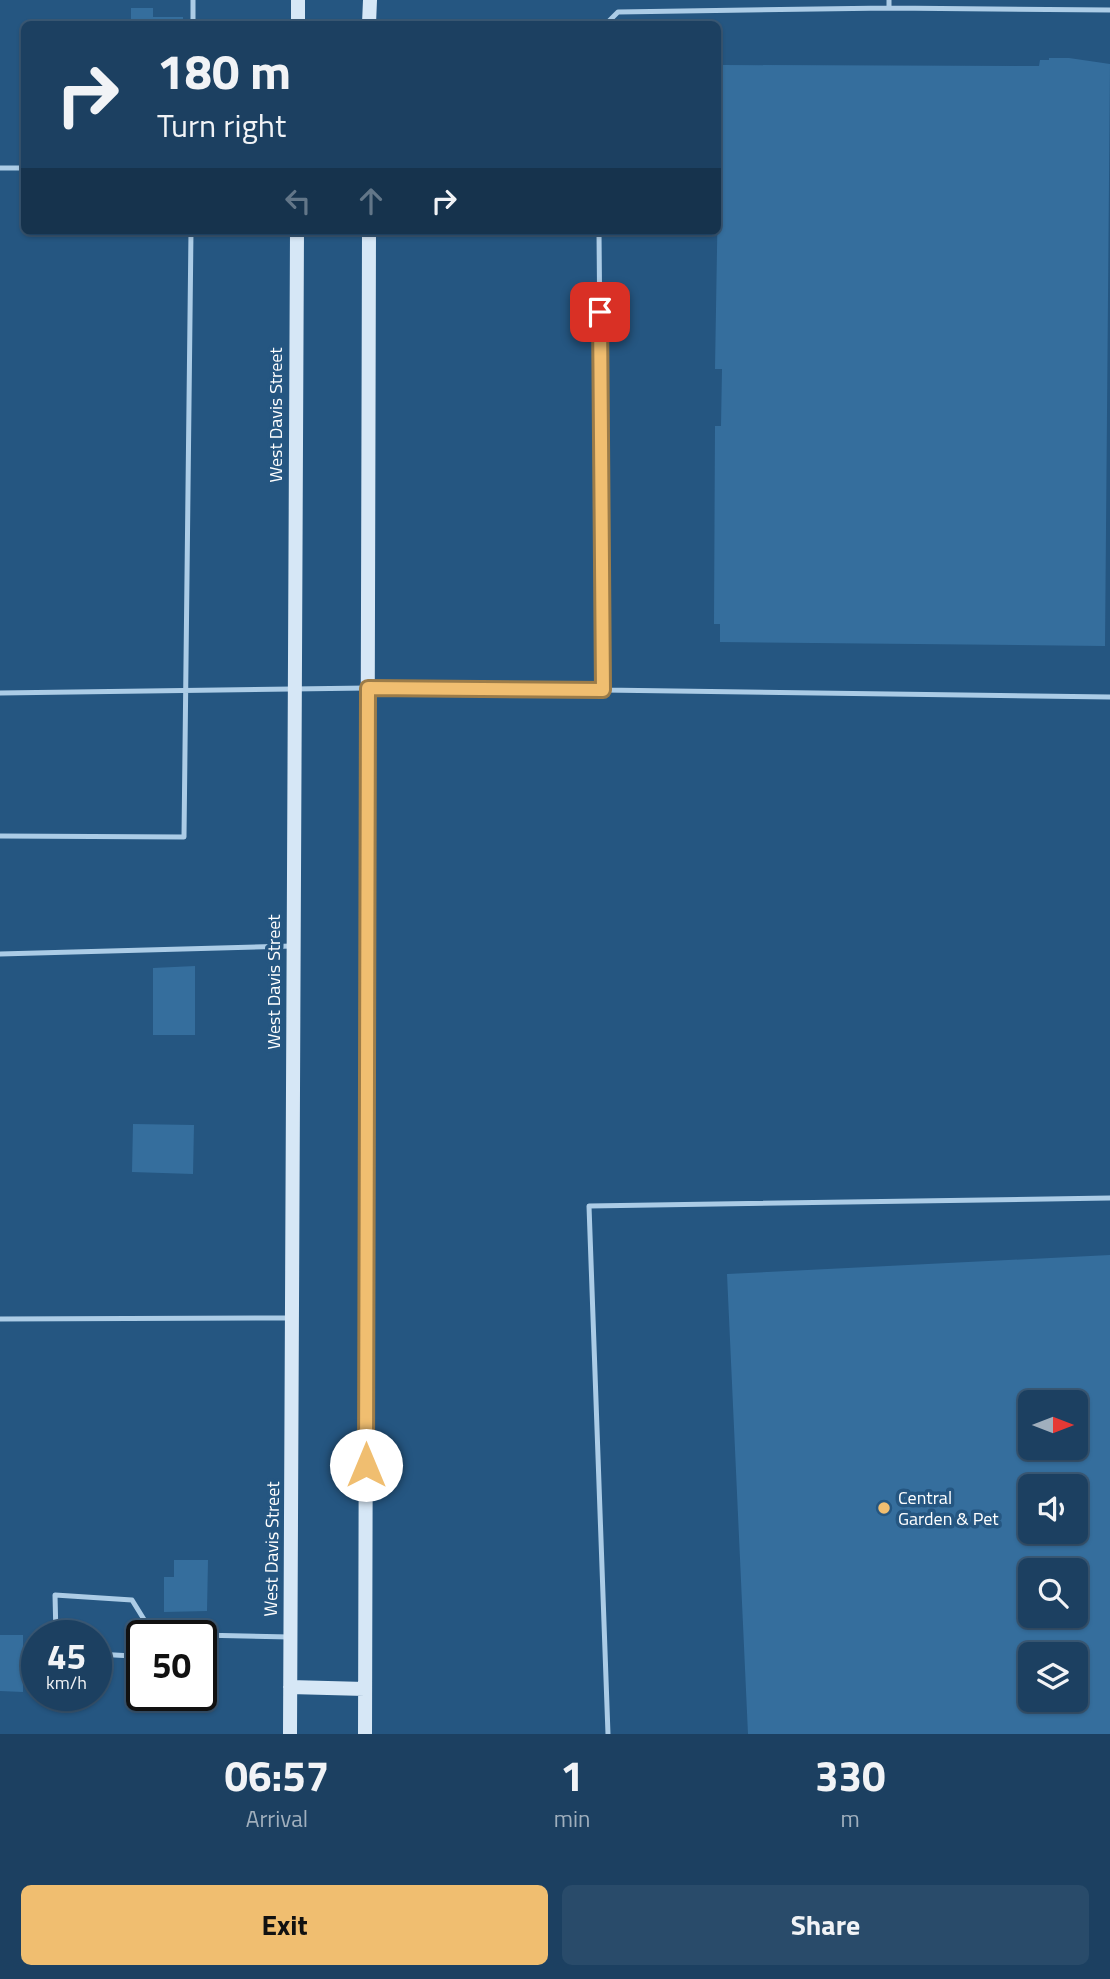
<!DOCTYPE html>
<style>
:root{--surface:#1c4061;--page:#294b6a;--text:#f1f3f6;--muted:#a0afbd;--line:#3a5976;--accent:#f0be70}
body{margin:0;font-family:"Titillium Web",sans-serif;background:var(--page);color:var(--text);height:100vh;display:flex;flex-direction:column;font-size:26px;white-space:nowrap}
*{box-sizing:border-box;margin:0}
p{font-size:23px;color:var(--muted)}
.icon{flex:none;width:38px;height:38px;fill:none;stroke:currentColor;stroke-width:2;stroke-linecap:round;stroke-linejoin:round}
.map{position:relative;height:1734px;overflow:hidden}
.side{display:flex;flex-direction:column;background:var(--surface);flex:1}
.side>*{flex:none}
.banner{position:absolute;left:21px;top:21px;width:700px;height:214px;border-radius:10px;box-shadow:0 2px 5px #0004,0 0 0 2px var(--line);background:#1c4061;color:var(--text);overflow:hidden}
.needle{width:46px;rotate:90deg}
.fabs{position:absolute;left:1018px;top:1390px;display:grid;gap:14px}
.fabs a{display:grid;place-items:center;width:70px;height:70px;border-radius:10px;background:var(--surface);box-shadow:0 2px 5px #0004,0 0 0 2px var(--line);font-size:35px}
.speed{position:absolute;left:21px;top:1620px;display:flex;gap:14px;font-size:35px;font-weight:700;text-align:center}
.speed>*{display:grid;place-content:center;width:91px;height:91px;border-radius:50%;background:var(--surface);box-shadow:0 2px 5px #0004,0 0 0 2px var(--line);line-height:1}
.speed small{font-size:18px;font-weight:400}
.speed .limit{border:4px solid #111;border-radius:10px;background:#fff;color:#111}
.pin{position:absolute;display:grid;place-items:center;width:60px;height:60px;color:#fff;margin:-30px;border-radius:14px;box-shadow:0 4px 10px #0006}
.me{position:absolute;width:77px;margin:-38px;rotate:0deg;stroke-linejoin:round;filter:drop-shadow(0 0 5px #0008)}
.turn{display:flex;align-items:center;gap:24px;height:147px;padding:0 21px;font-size:32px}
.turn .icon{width:91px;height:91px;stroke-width:2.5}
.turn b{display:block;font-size:49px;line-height:60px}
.lanes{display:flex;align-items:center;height:66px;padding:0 21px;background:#0003;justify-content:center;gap:35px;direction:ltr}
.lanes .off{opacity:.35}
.eta{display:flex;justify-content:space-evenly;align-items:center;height:119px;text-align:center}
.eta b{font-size:42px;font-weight:700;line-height:49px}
.action{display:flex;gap:14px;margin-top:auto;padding:14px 21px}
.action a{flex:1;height:80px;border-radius:10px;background:var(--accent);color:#111;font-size:28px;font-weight:700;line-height:80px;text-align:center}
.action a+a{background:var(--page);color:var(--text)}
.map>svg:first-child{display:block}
.building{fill:#356e9d;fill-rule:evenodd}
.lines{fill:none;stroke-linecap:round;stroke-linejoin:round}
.lane{stroke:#accce6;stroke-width:5}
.secondary{stroke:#d6e7f6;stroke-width:14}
.route-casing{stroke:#9c7c49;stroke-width:18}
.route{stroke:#f0be70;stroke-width:12}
.poi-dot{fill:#f0be70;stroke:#255681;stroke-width:2.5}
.labels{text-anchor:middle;stroke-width:7;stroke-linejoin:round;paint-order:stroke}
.street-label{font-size:18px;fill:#fff;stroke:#255681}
.poi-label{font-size:18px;fill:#fff;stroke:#255681;text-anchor:start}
</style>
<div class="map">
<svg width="1110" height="1734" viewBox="0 0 1110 1734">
<rect width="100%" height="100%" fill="#255681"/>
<path class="building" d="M131,8H153V17H183V24H131Z
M1049,58H1069L1110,64L1105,646L720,642V624H714L715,426H721L722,369H715L718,190H722L723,65L1039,66L1040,60H1049Z
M195,966V1035H153V968Z
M133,1124L194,1125L193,1174L132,1172Z
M1110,1255V1734H748L727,1274ZM1031,1402H1076V1447H1031ZM1031,1486H1076V1531H1031ZM1031,1570H1076V1615H1031ZM1031,1654H1076V1699H1031Z
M174,1560H208L207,1611L164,1612V1577H174Z
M0,1635H23V1692L0,1691Z"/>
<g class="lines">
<path class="lane" d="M889,8L1110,10
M193,24V0
M606,24L618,12L889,8V0
M0,168H24
M603,690L1110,697
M0,693L368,688L603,690L599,231
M0,836L184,837L191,231
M0,954L293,946
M0,1319L290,1318
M56,1636L55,1595L132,1600L153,1634
M151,1636L153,1634L290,1637
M96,1654L133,1656L142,1646
M608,1734L589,1206L1110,1198"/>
<path class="secondary" d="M298,24V0
M369,24L370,0
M290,1687L365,1689
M290,1734L297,231
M365,1734L369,231"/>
</g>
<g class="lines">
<g class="route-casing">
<path id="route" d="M366,1465L368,688L603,690L600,312"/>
</g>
<use href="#route" class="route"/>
</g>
<circle class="poi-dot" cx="884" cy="1508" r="7"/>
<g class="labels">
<g class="street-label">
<text transform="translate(276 415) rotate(-90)" y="6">West Davis Street</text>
<text transform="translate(274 982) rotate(-90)" y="6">West Davis Street</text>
<text transform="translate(272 1549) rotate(-89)" y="6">West Davis Street</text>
</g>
<g class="poi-label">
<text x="898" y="1504">Central<tspan x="898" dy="21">Garden &amp; Pet</tspan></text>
</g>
</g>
</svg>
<div class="fabs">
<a><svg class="needle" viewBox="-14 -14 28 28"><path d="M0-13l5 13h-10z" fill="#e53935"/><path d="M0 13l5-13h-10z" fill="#a0afbd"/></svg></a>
<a><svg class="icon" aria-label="sound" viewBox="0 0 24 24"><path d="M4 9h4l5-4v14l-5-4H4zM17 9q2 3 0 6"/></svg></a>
<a><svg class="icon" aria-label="search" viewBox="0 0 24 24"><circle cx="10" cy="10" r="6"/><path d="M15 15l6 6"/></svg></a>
<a><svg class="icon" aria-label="layers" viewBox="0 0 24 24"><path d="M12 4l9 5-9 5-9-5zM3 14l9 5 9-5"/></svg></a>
</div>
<div class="speed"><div>45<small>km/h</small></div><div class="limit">50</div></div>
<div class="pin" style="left:600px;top:312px;background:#d93025"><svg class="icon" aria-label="arrive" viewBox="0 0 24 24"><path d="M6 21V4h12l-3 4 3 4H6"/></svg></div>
<svg class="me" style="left:366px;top:1465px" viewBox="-20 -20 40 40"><circle r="19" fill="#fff"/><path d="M0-13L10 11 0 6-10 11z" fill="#f0be70"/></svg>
<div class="banner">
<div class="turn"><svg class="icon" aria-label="right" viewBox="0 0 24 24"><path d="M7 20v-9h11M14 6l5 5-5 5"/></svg><div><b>180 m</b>Turn right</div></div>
<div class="lanes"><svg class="icon off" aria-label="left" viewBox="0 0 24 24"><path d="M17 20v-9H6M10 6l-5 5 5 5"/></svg><svg class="icon off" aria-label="ahead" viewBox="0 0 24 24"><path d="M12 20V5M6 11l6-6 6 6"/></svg><svg class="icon" aria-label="right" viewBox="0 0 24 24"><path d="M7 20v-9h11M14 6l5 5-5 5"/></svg></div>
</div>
</div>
<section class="side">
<div class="eta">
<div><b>06:57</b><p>Arrival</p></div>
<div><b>1</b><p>min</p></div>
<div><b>330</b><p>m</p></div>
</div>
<div class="action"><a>Exit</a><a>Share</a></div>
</section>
